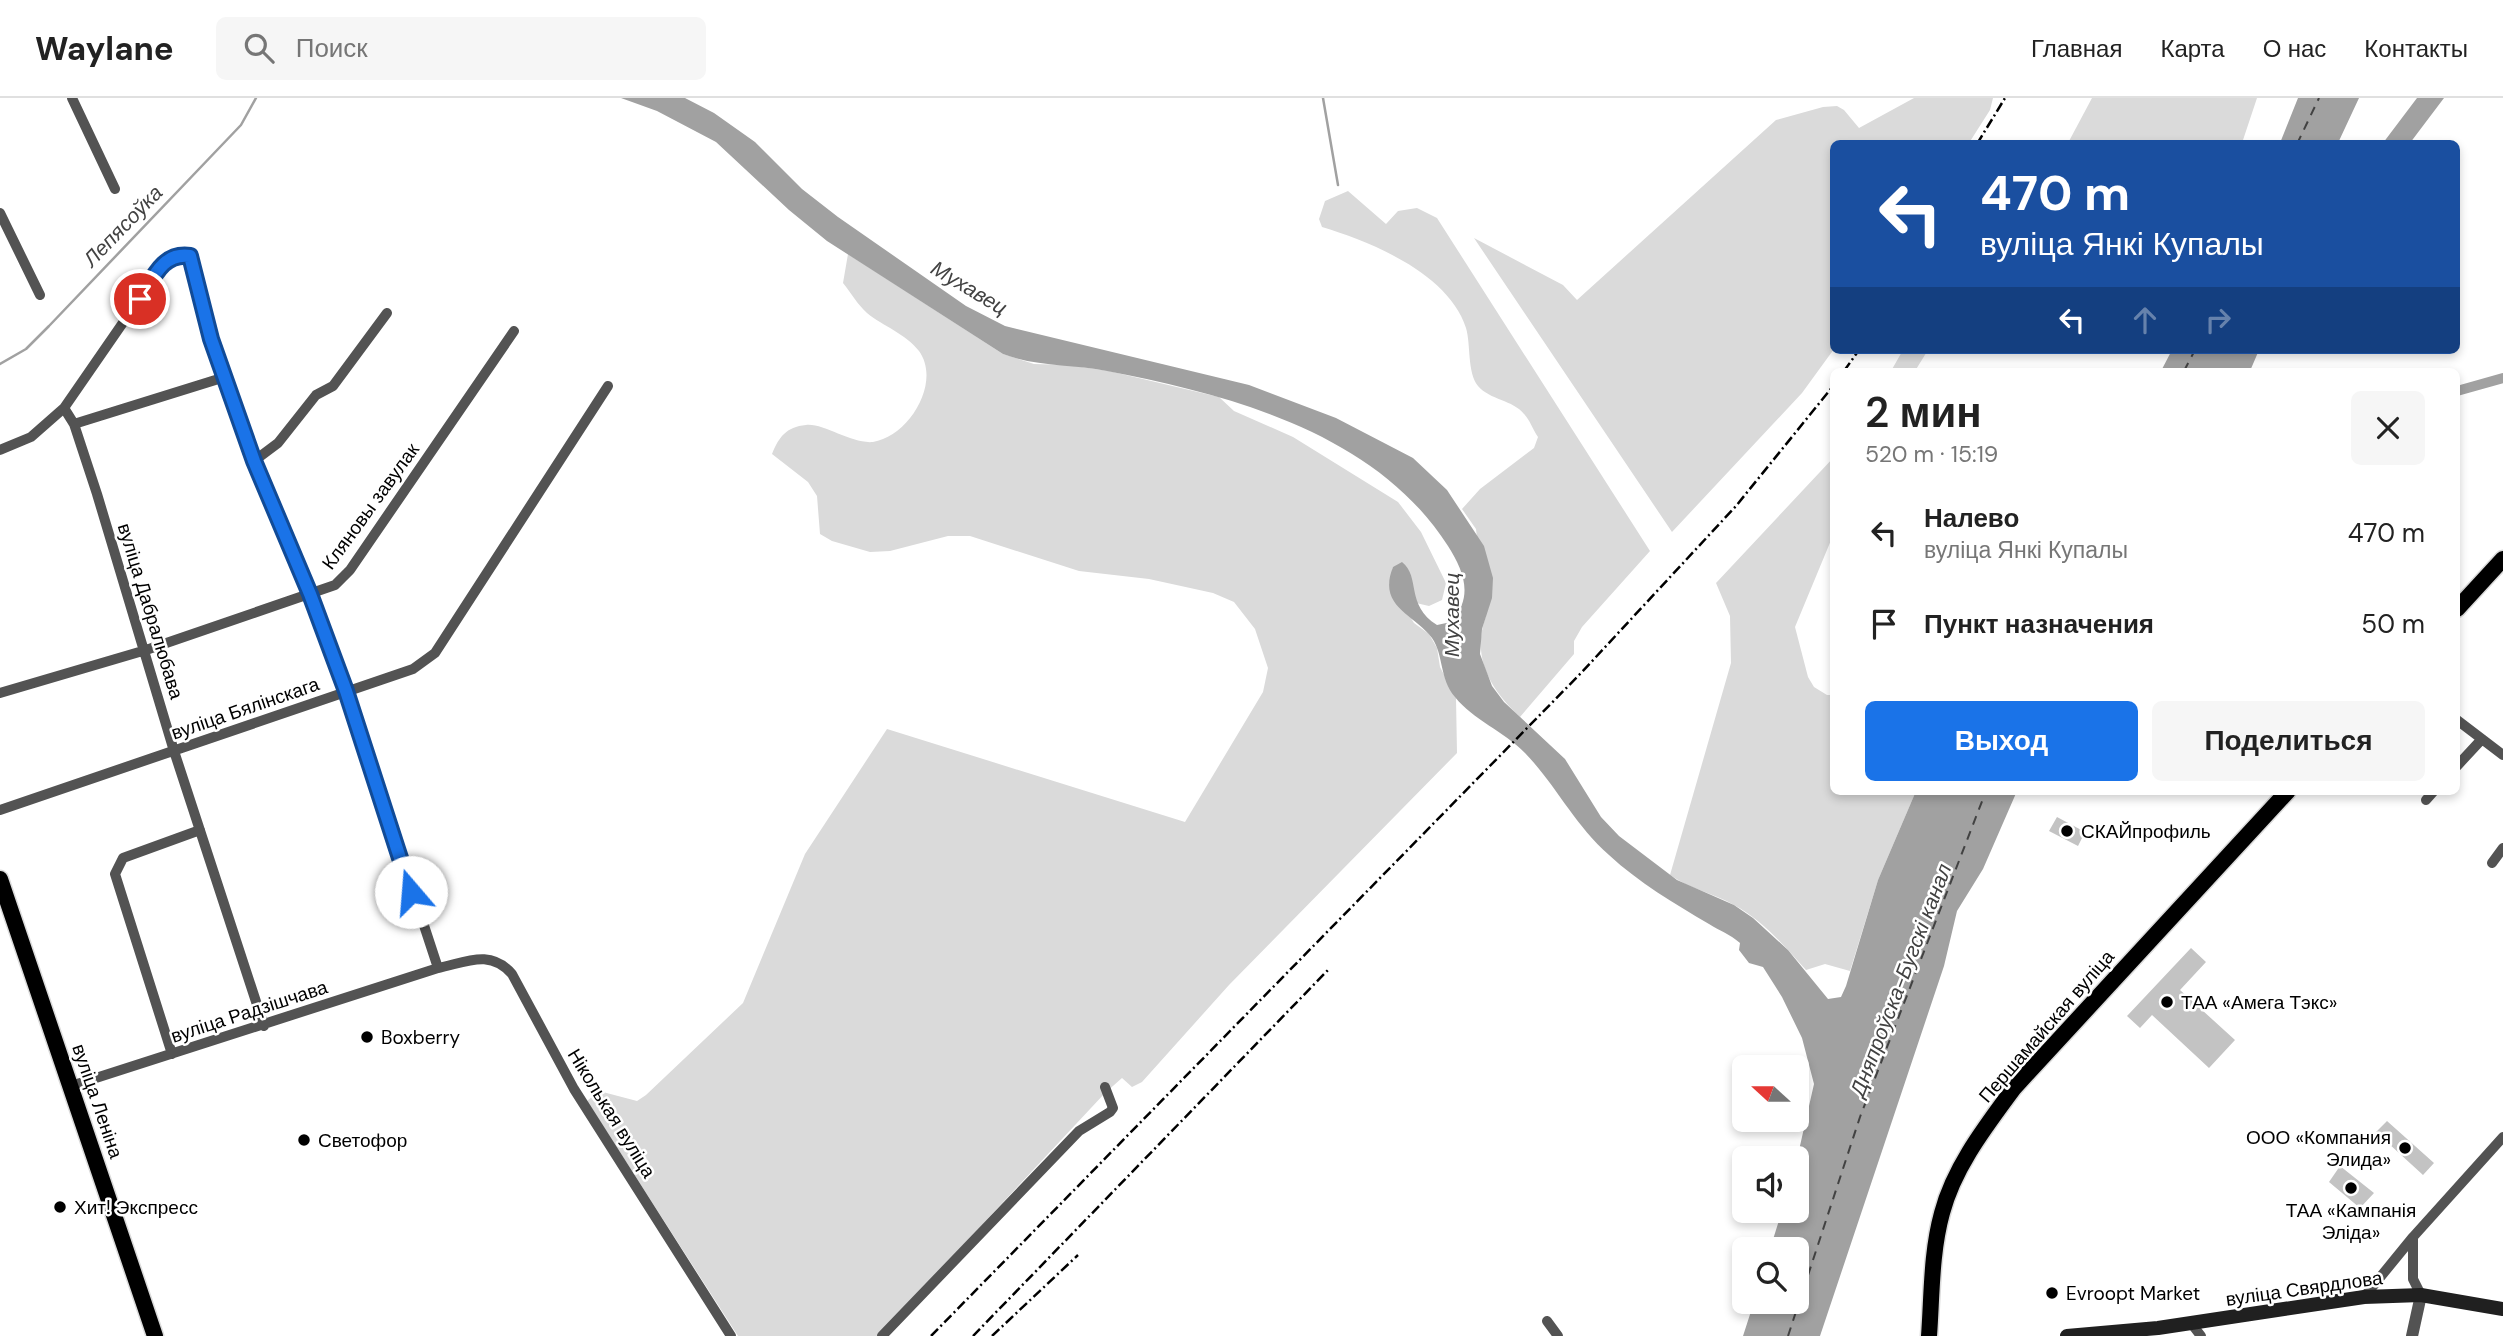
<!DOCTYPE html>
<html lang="ru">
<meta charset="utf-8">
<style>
:root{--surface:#fff;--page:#f6f6f6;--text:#222;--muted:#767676;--line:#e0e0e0;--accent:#1a73e8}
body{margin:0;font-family:"DM Sans",sans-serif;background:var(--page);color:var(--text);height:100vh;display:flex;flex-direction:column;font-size:26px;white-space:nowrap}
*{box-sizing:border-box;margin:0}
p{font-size:23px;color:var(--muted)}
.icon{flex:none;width:38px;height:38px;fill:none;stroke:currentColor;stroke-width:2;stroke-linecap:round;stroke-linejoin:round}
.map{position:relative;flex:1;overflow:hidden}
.panel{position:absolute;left:1830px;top:270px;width:630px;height:427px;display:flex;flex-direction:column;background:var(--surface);border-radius:10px;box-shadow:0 4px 10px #0003}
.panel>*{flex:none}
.banner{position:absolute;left:1830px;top:42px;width:630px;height:214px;border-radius:10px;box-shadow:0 4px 10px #0003;background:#1a4fa0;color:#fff;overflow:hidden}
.needle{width:46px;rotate:291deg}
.controls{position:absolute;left:1732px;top:957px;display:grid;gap:14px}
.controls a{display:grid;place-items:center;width:77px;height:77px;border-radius:10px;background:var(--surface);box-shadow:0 4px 10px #0003;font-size:35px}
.pin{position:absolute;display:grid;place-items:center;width:60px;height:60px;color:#fff;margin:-30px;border:4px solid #fff;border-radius:50%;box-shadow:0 2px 7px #0007}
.me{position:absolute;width:77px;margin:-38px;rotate:342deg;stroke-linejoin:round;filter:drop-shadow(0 0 5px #0008)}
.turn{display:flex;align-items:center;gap:24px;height:147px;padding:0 35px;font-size:32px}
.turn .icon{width:91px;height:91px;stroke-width:2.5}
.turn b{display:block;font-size:49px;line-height:60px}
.lanes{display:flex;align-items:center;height:66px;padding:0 35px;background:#0003;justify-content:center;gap:35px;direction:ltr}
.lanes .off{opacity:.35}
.round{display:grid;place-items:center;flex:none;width:74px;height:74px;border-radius:10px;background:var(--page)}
.summary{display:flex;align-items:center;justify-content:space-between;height:119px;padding:0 35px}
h1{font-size:42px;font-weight:600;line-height:52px}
.action{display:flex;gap:14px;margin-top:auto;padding:14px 35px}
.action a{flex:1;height:80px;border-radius:10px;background:var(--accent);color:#fff;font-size:28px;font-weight:600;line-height:80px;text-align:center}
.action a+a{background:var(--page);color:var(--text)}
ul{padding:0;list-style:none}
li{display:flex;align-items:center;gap:21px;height:91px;padding:0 35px}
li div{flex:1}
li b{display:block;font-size:26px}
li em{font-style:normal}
header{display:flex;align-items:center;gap:42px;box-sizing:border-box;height:98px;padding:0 35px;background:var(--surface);border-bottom:2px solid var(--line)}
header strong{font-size:33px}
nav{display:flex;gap:38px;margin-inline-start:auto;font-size:24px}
.search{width:490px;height:63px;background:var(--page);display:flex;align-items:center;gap:18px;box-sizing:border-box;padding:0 24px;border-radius:10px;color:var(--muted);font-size:26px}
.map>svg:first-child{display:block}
.green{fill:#dadada}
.water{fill:#a1a1a1}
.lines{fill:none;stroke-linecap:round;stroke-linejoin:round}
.stream{stroke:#a1a1a1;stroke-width:2.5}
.canal{stroke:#a1a1a1;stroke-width:10}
.ferry{stroke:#424242;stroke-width:2;stroke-dasharray:9 7;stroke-linecap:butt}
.building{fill:#c3c3c3}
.primary-casing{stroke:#dbdbdb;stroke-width:19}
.minor{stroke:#535353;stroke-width:10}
.tertiary{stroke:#535353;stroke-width:12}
.secondary{stroke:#202020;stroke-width:14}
.primary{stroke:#000;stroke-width:16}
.rail{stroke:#000;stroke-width:2.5;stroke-dasharray:10 3.5 2 3.5;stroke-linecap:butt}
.route-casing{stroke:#114b97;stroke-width:18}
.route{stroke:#1a73e8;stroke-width:12}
.poi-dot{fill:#000;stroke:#fff;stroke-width:2.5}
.labels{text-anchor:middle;stroke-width:5;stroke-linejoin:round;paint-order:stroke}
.street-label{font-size:19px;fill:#000;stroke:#fff}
.poi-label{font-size:19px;fill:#000;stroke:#fff;text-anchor:start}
.water-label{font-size:21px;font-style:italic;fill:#424242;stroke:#fff}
</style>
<header>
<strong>Waylane</strong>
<div class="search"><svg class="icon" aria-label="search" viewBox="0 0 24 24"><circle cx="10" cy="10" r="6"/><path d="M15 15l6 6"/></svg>Поиск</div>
<nav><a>Главная</a><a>Карта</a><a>О нас</a><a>Контакты</a></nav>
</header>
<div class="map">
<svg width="2503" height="1238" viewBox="0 0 2503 1238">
<rect width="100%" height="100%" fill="#fff"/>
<path class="green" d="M1914,0H1993L1990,12L1969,45L1834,46V251L1802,295L1672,434L1474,140L1563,187L1577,202L1776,22L1823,9L1837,8L1844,12L1859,30Z
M2092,0H2257L2242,45H2068Z
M1348,93L1386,126L1398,113L1417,110L1437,120L1650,453L1582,529L1574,543V556L1520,619C1490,591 1471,559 1486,518L1476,431L1462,411L1480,391L1534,350L1538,339C1533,332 1530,322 1524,316C1513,302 1490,302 1478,288C1467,274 1471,247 1466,230C1449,176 1372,144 1322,129L1319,121L1325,103Z
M848,156L1003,256L1034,266L1068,267L1109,273L1219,299L1234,313L1293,339L1398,404L1421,434L1446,485L1442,502L1429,508L1416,505L1413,494L1393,469L1389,486L1414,525L1429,536L1437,550L1440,569L1456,600L1457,655L1229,887L1142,984L1132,989L1122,980L1105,995L878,1238H738L587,1003L599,993L637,1003L646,997L743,905L805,756L887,631L1185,724L1263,594L1268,570L1255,531L1234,504L1213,495L1149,481L1079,473L970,438H948L890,453L870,454L832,443L820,436L817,398L808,384L772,356C779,339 786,329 806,327C824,325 851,346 873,344C908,339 942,285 919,253C906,236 883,228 867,215C858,207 851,195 843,185Z
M1903,252H1928L1915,273H1891Z
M1834,359V435L1795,529L1808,579L1814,589L1827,597H1834V693H1916L1878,782L1850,873L1825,866L1806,872C1785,848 1762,822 1734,807C1713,795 1690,791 1670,777L1731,565L1730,518L1716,485Z"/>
<path class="water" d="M621,0H685L714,15L755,44L802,91L838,119L966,208L1005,228L1249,287L1336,320L1413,360L1447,392L1484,448L1493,480L1492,500L1482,531L1480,556L1492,588L1504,604L1565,661L1601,719L1619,738L1677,782L1734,807L1753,820L1788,852L1828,901L1841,899L1846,888L1878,782L1916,693H2017L1983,771L1957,813L1944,868L1820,1238H1743L1754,1204H1797V1152L1770,1151L1782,1113H1797V1061L1814,986L1802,940L1782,899L1763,869L1749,865L1739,852L1740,845C1730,836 1720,833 1709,826C1675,806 1638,784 1609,757C1573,725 1556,687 1525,655C1504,633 1473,622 1455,599C1439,580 1444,557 1432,540C1414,516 1377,509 1393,469L1402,464C1421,479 1405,507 1437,527L1451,524C1474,499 1464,473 1448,448C1376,335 1231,297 1107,273C1072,266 1037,269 1003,256L827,143L789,112L716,44L657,13Z
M2298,0H2359L2338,45H2280Z
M2417,0H2444L2410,45H2383Z
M2172,252H2259L2250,273H2161Z"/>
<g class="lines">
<path class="stream" d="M1323,0L1338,87
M0,266L26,251L49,228L241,27L256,0"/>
<path class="canal" d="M2457,293L2503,280"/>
<path class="ferry" d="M2297,46L2319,0
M2184,273L2195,252
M1788,1238L1860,1019L1986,693"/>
</g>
<path class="building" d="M2057,719L2085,734L2078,748L2049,733Z
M2191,850L2206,864L2180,892L2235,942L2209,970L2152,917L2140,930L2127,918Z
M2387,1023L2434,1065L2423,1077L2376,1034Z
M2340,1068L2374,1095L2360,1110L2329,1084Z"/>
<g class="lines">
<g class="primary-casing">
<path id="primary" d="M2457,511L2503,461
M0,781L155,1238
M1929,1238C1932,1197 1931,1155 1942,1115C1954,1069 1986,1028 2014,990L2288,693"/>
</g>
<path class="minor" d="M72,0L115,91
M0,115L40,197
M64,310L74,326L97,396L174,653L264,928
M74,326L225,279
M0,352L31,339L64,310L167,161L177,156L190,158L210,241L254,363L310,496L347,593L438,870
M254,363L278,345L316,297L333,288L387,215
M0,595L146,552L335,487L350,472L514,233
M2457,622L2503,657
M2457,668L2482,641
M2426,702L2434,693
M0,712L413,571L435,555L608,288
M2492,765L2503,750
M172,956L115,776L123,760L200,732
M71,988L438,870C467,864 490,851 512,876L574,991L731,1238
M2421,1197L2413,1181V1139L2503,1039
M2364,1199L2413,1139
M1547,1223L1558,1238
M2191,1225L2201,1238
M882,1238L1079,1033L1110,1014L1113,1010L1105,989"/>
<path class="tertiary" d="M2412,1238L2421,1197"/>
<path class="secondary" d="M2067,1238L2158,1230L2364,1199L2421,1197L2503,1211"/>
<use href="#primary" class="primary"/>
<path class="rail" d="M1977,46L2005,0
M1844,273L1859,252
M931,1238L1582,574L1736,408L1834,287
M973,1238L1329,871
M992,1238L1078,1157"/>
</g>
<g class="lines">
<g class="route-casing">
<path id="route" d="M140,201C153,181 162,154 190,158L211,241L254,363L310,496L346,593L411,794"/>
</g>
<use href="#route" class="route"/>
</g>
<g class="poi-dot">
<circle cx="2067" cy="733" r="7"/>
<circle cx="2167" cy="904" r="7"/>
<circle cx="367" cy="939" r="7"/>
<circle cx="304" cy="1042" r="7"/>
<circle cx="2405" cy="1050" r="7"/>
<circle cx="2351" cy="1090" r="7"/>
<circle cx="60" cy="1109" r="7"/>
<circle cx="2052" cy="1195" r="7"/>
</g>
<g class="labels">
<g class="street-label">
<text transform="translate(370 408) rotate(-54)" y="7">Кляновы завулак</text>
<text transform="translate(151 513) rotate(73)" y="7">вуліца Дабралюбава</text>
<text transform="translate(245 610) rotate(-19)" y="7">вуліца Бялінскага</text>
<text transform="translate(249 913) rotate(-18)" y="7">вуліца Радзішчава</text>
<text transform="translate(2046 928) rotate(-49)" y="7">Першамайская вуліца</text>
<text transform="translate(98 1003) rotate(71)" y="7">вуліца Леніна</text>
<text transform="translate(612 1015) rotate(58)" y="7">Ніколькая вуліца</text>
<text transform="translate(2304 1190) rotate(-8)" y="7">вуліца Свярдлова</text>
</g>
<g class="poi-label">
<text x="2081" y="740">СКАЙпрофиль</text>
<text x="2181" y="911">ТАА «Амега Тэкс»</text>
<text x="381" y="946">Boxberry</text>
<text x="2391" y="1046" text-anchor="end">ООО «Компания<tspan x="2391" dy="22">Элида»</tspan></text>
<text x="318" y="1049">Светофор</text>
<text x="74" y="1116">Хит! Экспресс</text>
<text x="2351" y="1119" text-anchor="middle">ТАА «Кампанія<tspan x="2351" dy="22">Эліда»</tspan></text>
<text x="2066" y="1202">Evroopt Market</text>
</g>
<g class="water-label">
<text transform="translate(123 128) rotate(-46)" y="7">Лепясоўка</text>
<text transform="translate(969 190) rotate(31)" y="7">Мухавец</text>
<text transform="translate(1452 517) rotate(-90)" y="7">Мухавец</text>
<text transform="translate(1901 882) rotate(-69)" y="7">Дняпроўска-Бугскі канал</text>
</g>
</g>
</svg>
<div class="controls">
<a><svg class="needle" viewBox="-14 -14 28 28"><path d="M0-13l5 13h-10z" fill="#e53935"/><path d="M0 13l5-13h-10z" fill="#767676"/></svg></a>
<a><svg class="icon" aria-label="sound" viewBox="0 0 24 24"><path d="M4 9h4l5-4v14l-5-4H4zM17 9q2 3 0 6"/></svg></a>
<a><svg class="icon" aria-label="search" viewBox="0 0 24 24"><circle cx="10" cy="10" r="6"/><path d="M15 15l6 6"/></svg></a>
</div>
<div class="pin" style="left:140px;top:201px;background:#d93025"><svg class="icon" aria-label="arrive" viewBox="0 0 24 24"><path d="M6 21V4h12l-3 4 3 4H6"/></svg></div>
<svg class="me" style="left:411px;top:794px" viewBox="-20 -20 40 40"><circle r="19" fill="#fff"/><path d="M0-13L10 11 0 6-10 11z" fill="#1a73e8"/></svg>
<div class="banner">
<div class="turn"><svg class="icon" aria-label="left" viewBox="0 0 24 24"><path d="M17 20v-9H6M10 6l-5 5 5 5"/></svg><div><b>470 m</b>вуліца Янкі Купалы</div></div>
<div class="lanes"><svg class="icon" aria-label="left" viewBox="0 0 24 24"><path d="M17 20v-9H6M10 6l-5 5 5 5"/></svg><svg class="icon off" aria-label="ahead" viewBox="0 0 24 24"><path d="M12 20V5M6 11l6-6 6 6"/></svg><svg class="icon off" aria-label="right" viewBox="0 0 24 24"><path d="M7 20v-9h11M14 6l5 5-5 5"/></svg></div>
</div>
<section class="panel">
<div class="summary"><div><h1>2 мин</h1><p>520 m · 15:19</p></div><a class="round"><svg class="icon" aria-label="close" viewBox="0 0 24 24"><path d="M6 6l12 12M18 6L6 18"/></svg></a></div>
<ul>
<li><svg class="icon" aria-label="left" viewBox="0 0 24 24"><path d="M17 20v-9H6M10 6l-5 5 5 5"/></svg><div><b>Налево</b><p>вуліца Янкі Купалы</p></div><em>470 m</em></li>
<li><svg class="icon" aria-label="arrive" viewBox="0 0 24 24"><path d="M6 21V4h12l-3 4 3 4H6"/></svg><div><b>Пункт назначения</b></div><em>50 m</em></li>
</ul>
<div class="action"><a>Выход</a><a>Поделиться</a></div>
</section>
</div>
